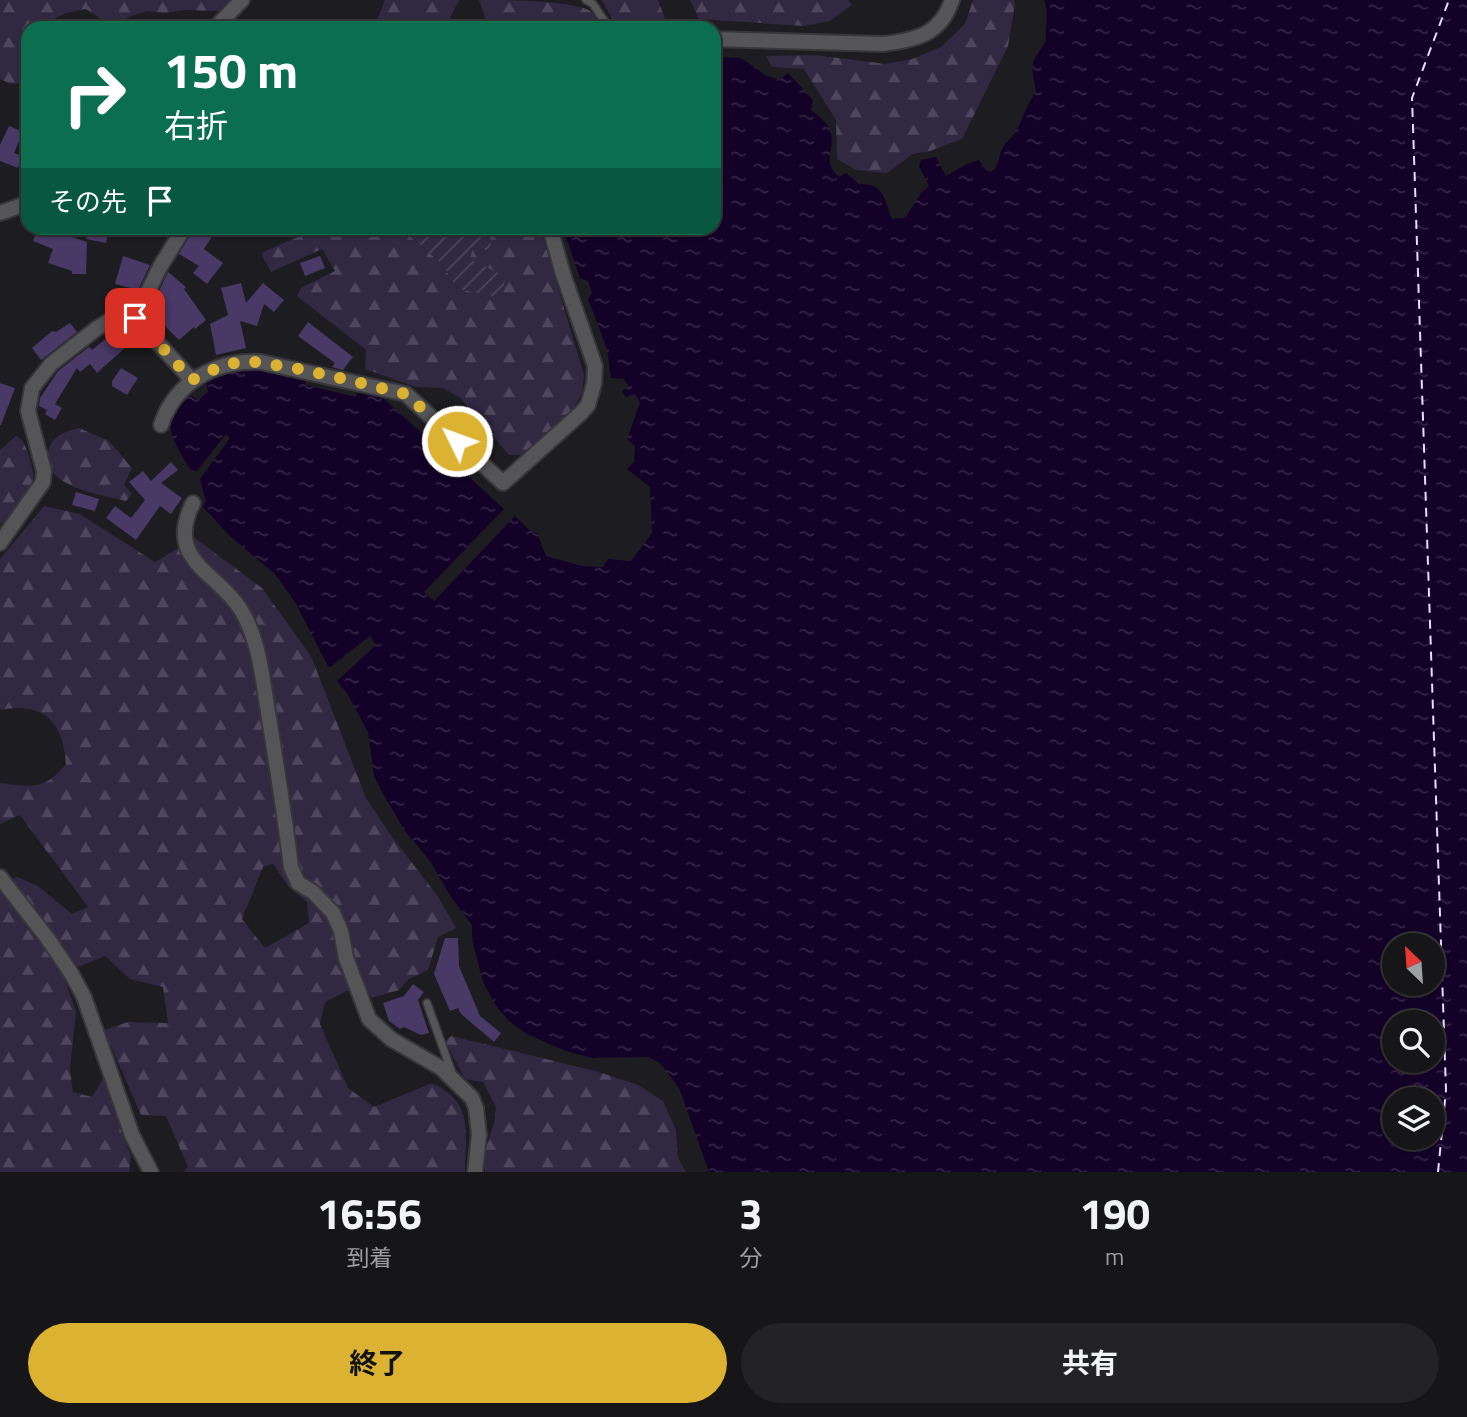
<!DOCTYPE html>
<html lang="ja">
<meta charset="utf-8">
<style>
:root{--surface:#161518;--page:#232225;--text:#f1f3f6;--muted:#9e9fa2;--line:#353437;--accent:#dcb233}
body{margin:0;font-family:"Titillium Web","Noto Sans JP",sans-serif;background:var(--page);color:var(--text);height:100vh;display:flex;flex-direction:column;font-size:26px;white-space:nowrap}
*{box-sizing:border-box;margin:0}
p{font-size:23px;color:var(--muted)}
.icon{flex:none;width:38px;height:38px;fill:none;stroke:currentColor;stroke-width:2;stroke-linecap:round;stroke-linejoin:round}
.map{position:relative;height:1172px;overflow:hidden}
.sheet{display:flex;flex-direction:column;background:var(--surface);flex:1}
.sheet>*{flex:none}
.hud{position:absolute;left:21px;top:21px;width:700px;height:214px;border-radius:21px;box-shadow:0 2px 5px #0004,0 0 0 2px var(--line);background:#0b6e4f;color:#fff;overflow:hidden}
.needle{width:46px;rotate:335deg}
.controls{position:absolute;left:1382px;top:933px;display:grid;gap:14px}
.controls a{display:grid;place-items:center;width:63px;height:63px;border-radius:50%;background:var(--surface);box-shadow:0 2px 5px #0004,0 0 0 2px var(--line);font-size:35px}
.pin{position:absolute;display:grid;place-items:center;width:60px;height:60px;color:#fff;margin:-30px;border-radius:14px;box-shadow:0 4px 10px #0006}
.me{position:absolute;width:77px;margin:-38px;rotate:312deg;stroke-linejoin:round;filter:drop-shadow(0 0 5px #0008)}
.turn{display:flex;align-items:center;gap:24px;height:147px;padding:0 28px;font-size:32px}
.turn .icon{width:91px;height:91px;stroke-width:2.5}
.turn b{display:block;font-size:49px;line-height:60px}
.then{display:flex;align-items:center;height:66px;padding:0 28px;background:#0003;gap:14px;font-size:26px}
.eta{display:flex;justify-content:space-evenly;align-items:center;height:119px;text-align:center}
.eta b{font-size:42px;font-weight:700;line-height:49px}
.primary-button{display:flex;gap:14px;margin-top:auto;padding:14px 28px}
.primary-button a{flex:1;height:80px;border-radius:42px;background:var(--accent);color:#111;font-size:28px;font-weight:700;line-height:80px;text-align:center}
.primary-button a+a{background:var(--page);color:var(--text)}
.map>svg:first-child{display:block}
.forest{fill:url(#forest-firs);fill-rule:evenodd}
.garden{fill:url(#garden-furrows)}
.water{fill:url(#water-ripples);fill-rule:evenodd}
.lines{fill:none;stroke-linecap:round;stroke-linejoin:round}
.ferry{stroke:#e7ddfd;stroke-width:2;stroke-dasharray:9 7;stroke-linecap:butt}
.building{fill:#493967}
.service-casing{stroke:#37363a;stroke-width:10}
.minor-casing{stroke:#37363a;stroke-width:18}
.service{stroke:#555557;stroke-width:7}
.minor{stroke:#555557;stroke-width:14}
.route{stroke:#dcb233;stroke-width:12;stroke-dasharray:0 21.6}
</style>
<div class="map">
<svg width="1467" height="1172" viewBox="0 0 1467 1172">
<defs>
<pattern id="forest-firs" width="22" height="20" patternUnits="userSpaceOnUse" patternTransform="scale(1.75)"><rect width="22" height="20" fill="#312842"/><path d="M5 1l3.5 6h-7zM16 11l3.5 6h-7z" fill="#4e465d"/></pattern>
<pattern id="garden-furrows" width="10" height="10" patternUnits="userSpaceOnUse" patternTransform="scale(1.75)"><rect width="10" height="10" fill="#312842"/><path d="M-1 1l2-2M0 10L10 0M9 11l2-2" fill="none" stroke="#4e465d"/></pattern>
<pattern id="water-ripples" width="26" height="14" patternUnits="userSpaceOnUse" patternTransform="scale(1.75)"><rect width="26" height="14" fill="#130128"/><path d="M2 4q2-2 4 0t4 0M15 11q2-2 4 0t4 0" fill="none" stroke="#342546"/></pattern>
</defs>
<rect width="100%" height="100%" fill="#1d1c20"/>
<path class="forest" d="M0,0H230L219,11L185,10L165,13L147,11L128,17L114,28L86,9C68,12 56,14 44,28H28V83L11,84L0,79Z
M385,0H459L450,18L457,28H374Z
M479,0C507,0 566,0 589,10C596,15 598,20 601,28H489Z
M602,0H658L666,22L648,28H617Z
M690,0H848L852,5L830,21L804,26L699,19Z
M973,0H1014L1015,4L1008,46L962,139L930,151L913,154L887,173L856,170L837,159L836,120L804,69L772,67L766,56L815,55L886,64L912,59L941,47L965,24Z
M316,228H404L403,230L442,264L458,289L473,248L490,251V237L475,228H540L584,375L582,393L574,408L522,455H509L460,398L443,388L416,387L365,369L366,350L297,296L301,288L335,271L322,249L271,272L261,253L316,229Z
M79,428L109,441L132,468L124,485L132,494L126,501C101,494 38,487 49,449C53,435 67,431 79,428Z
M16,436C24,440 25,445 28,453C41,490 28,493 6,521L0,524V450Z
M44,506L80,514L155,562L195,538L262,588L311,656L366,798L392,837L437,895L456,928L438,937L428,970L409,979L399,990L372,998L366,988L347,991L325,1002L320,1024L348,1088L374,1107L432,1083C475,1103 465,1132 465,1172H183L188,1167L166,1116L141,1115L104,1030L128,1022L168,1023L163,987L130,979L105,956L78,967L10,880L17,877L38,886L72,914L88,907L20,815L0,824V783C31,787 44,791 66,764C63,722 44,701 0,710V559ZM273,864L288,886L307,902L309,923L265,948L242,919L263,867Z
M0,889L60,967L76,1011L70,1070L73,1092L92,1097L103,1079L131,1157L129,1172H0Z
M451,1036L599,1072L638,1085L663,1101L676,1130L678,1158L686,1172H485L484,1154L494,1123L496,1107L483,1082L465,1079L445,1041Z"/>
<path class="garden" d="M404,228H475L490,237L491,251L473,248L470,259L506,277L500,298L458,289L442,264L403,230Z"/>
<path class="water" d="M1044,0H1467V1172H709L679,1088L660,1063L648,1057L592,1058L563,1050L525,1033L508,1020L496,1006L483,982L472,939V925L451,897L430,861L405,831L382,792L374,776L368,732L347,693L337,681L376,645L370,636L329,668L295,602L275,574L230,536L203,507L206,501L200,479L230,438L226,434L197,471L191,470C173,441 157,420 190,395L198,400L208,392L206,382C247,364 263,371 305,380L306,385L355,397L359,392L382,397L504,509L424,592L434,601L515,516L529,530L537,533L546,556L582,566L603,567L608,559L631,561L652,533L650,487L627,469L634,462L635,446L627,439L640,403L635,394L626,397L622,391L629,387L624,379L611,378L607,349L588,299L592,293L588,281L580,278L563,228H714V57L741,58L767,76L780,80L788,73L813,100L811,110C818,116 827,122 830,130C837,149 820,160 839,177L846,173L859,184C884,183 884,198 892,219L906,217L921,193L929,186L919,166L921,160L936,157L946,176L967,164L979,160L986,170L991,172C1002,162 997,158 1003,147C1007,141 1013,136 1017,129C1024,116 1027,104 1036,92C1031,61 1029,67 1046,41C1045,29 1049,9 1044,0ZM1395,945H1433V984H1395ZM1395,1022H1433V1060H1395ZM1395,1099H1433V1138H1395Z"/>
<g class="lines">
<path class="ferry" d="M1438,1172L1446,1090L1412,98L1449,0"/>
</g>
<path class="building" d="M9,126L23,132L14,153L22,156L18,168L0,161V145Z
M38,228H62L60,233L87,242L86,274H72V271L48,263L53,249L33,241Z
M88,228H109L106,243L86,239Z
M194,228H207L215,232L204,249L223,263L207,284L193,273L199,266L179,254Z
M123,256L150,265L138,290L115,284Z
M320,256L325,268L305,276L300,263Z
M168,272L186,287L184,289L206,320L195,329L194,327L179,340L165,326L160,331L147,316Z
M241,283L246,303L263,283L284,300L274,312L264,304L257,326L240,321L246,348L216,355L210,324L228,315L221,288Z
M308,322L353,357L343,370L332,367L335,363L298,336Z
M70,323L77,332L41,360L32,348L52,331L56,332Z
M129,328H131L140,338L136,342L138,336L97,373L90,364L80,372L77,368L55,404L62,408L55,420L45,414L47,410L39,406L40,398L58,371L89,347L92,350L118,329L122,334Z
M121,368L138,378L127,395L112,386V381Z
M0,383L15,388L1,425H0Z
M171,462L178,470L161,483L182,498L171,514L160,506L136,540L106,518L115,506L131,518L145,500L129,482L143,471L151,481Z
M76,492L99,499L95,511L72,505Z
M445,938H458L459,966L480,1016L501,1033L494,1042L461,1014L458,1008L450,1011L434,974Z
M413,984L424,992L418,1000L429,1033L421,1035L404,1027L400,1029L389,1021L383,1003L404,996Z"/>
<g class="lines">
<g class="service-casing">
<path id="service" d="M586,0L593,4L609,28
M427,1003L452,1073"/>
</g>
<g class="minor-casing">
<path id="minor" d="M215,28L242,0
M714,39L883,44C915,40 941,35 952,0
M0,213L28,203
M135,318L192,380
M161,425C175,382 217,359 261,362L406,394L503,483L580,414L588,405L594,384L595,366L563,274L550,228
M193,503C164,561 218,572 241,610C260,641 263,683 269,718C277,768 285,817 291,867L298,883L313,892L333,913L341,931L346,958L369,1019L391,1039L441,1068L472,1098L476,1108L479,1135L475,1172
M0,543L43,482L44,471L28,411L32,388L51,364L96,329L112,319L135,318L160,267L184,228
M0,877L48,939L71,973L84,997L132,1135L151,1172"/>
</g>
<use href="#service" class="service"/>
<use href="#minor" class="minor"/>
</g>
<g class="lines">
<path class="route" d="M135,318L192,380L223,365L249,361L295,368L344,379L406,394L457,441"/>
</g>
</svg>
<div class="controls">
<a><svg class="needle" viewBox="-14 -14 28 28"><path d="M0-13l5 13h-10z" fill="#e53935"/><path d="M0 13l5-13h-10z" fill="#9e9fa2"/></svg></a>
<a><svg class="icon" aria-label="search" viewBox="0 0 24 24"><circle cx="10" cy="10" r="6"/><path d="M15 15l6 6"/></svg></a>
<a><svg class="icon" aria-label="layers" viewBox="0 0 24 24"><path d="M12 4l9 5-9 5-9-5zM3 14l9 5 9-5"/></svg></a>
</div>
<div class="pin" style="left:135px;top:318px;background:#d93025"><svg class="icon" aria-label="arrive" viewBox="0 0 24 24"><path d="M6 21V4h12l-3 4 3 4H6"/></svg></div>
<svg class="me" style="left:457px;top:441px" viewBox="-20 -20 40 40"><circle r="17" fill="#dcb233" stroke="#fff" stroke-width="3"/><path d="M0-11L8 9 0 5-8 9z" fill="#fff"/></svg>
<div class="hud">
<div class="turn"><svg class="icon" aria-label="right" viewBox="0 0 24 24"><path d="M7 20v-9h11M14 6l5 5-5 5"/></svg><div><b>150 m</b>右折</div></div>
<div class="then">その先<svg class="icon" aria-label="arrive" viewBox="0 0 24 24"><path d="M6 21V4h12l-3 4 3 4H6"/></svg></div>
</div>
</div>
<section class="sheet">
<div class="eta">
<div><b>16:56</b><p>到着</p></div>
<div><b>3</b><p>分</p></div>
<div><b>190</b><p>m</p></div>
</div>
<div class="primary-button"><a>終了</a><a>共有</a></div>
</section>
